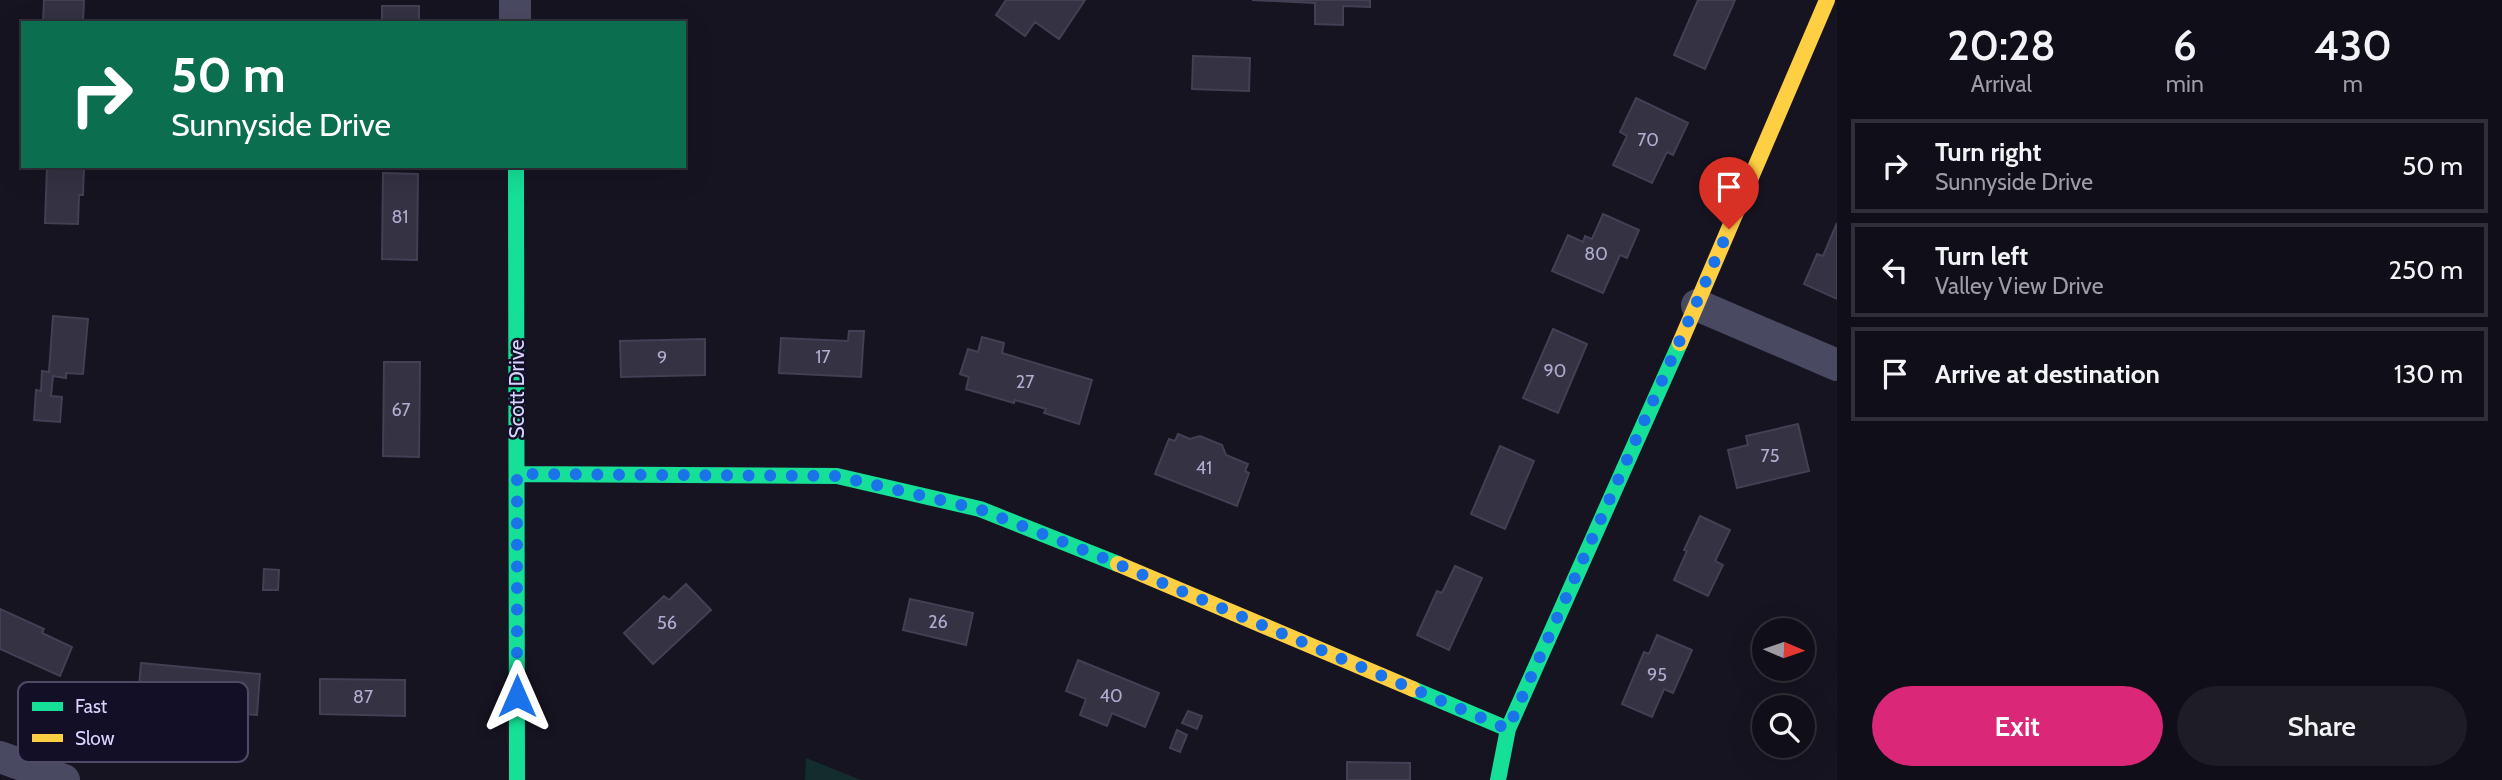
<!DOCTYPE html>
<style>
:root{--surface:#100f19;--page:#1e1d26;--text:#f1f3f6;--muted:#9c9ca2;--line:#302f38;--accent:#db2777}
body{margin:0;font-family:Cabin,sans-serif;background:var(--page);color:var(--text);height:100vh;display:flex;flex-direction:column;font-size:26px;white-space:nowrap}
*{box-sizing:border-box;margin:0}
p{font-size:23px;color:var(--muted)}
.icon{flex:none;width:38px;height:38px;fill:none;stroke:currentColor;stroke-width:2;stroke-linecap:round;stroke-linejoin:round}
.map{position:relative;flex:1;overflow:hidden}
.side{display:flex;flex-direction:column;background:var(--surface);width:665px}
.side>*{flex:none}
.hud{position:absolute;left:21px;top:21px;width:665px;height:147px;border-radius:0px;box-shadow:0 7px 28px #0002,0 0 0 2px var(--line);background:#0b6e4f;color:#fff;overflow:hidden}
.needle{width:46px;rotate:92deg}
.buttons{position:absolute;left:1752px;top:618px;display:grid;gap:14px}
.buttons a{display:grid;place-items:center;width:63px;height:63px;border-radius:50%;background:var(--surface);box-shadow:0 7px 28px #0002,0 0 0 2px var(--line);font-size:35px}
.pin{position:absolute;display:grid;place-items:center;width:60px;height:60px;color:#fff;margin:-72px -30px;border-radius:50% 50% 50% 0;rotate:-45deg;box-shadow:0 0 7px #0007}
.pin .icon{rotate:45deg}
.me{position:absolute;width:77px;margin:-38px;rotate:0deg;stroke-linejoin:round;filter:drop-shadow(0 0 5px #0008)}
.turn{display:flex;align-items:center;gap:24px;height:147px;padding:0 35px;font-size:32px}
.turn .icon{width:91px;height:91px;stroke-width:2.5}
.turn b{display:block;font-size:49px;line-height:60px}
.eta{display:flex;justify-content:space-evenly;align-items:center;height:119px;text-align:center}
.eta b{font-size:42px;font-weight:600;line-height:49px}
.primary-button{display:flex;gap:14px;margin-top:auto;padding:14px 35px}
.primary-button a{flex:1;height:80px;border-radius:42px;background:var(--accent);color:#fff;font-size:28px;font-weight:600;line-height:80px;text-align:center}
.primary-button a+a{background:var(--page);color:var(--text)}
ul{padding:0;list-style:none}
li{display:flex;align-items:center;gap:21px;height:94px;margin:0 14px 10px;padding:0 21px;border:4px solid var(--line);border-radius:0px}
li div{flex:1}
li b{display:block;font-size:26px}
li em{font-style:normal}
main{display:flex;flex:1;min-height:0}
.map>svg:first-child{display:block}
.green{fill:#132c2d}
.building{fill:#343243;stroke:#433f54;stroke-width:2}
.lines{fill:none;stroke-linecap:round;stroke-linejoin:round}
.street{stroke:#4a4962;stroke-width:32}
.fast{stroke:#16e098;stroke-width:16}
.slow{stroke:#ffcf43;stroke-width:16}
.route{stroke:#1a73e8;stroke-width:12;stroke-dasharray:0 21.6}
.labels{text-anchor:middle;stroke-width:5;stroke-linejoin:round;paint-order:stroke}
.number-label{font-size:18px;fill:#b0acd0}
.street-label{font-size:21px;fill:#d9d4ff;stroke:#130f26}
.key{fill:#130f26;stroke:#4e4a67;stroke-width:2}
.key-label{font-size:19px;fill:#d9d4ff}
</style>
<main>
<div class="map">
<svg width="1837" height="780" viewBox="0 0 1837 780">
<rect width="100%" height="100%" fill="#161421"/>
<path class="green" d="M806,758L861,780H805Z"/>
<path class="building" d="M44,0H84L83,23H43Z
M1006,0H1085L1059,39L1035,22L1025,36L996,15Z
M1252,0H1370V7L1343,6V25L1315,24V3Z
M1698,0H1735L1705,69L1674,55Z
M382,6H419V23H382Z
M1193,56L1250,58L1249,91L1192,89Z
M1636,98L1688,123L1673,155L1667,152L1652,183L1613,165L1627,136L1620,132Z
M47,166H84L83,195H79L78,224L45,223Z
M383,173L418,174L417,260L382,259Z
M1603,214L1639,230L1627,258L1620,255L1603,293L1552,271L1568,235L1583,242L1585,236L1592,239Z
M1837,223V299L1804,284L1817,254L1823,256Z
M53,316L88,319L83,374L66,373V378L53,376L51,396L62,397L60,422L34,420L36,390L41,391L42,371L49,372Z
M1553,329L1587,344L1558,413L1523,398Z
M849,331H864L861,377L779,373L781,338L848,341Z
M982,337L1004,343L1002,353L1092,380L1079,424L1044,413L1046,409L1015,400L1014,403L966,389L969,377L960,374L968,349L978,352Z
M705,339V375L621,377L620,341Z
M384,362H420L419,457L383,456Z
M1798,424L1809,471L1737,488L1728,450L1748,445L1746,436Z
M1178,434L1190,439L1200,436L1222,445L1226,455L1248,464L1245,471L1249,473L1237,506L1155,474L1169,439L1175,441Z
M1500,446L1534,461L1505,529L1471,514Z
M1700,516L1730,530L1715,561L1723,565L1708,596L1674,580L1687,551L1684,550Z
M1455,566L1482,578L1449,650L1417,635L1437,591L1442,593Z
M264,569L279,570L278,590H263Z
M686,584L711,610L653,664L624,633L664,596L669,600Z
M910,599L973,613L966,645L903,630Z
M0,609L44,629L42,633L72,647L60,676L0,649Z
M1657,635L1692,650L1673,693L1664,689L1652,717L1622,704L1644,652L1649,654Z
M1078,660L1159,693L1145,727L1112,713L1107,726L1080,715L1086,699L1066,691Z
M141,663L260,674L257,715L223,712V707L138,698Z
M320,679L405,680V716L320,714Z
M1188,711L1202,716L1197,729L1182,723Z
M1177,730L1187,735L1180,752L1170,748Z
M1347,762L1410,763V780H1347Z"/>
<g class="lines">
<path class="street" d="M515,0V23
M1697,305L1837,365
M0,757L64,780"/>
<path class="fast" d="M516,166L517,780
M517,474L837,476L980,509L1118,564
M1413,689L1508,729
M1498,780L1508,729L1680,343"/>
<path class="slow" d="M1680,343L1827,0
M1118,564L1413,689"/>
</g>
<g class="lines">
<path class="route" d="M517,696V474L837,476L979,509L1096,555L1508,729L1729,229"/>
</g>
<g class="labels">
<g class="number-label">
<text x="1648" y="146">70</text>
<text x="400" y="223">81</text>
<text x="1596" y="260">80</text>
<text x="823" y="363">17</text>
<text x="662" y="364">9</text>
<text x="1555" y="377">90</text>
<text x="1025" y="388">27</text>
<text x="401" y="416">67</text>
<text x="1770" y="462">75</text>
<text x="1204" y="474">41</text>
<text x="938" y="628">26</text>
<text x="667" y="629">56</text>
<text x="1657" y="681">95</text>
<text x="1111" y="702">40</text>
<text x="363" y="703">87</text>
</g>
<g class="street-label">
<text transform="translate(517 389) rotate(-90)" y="7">Scott Drive</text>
</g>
</g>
<rect x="18" y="682" width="230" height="80" rx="10" class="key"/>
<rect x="32" y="702" width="31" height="9" fill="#16e098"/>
<rect x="32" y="734" width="31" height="8" fill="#ffcf43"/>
<g class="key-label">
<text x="75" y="713">Fast</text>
<text x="75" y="745">Slow</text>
</g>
</svg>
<div class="buttons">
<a><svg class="needle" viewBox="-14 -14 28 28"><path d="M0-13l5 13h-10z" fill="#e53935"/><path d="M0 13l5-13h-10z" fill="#9c9ca2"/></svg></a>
<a><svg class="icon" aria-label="search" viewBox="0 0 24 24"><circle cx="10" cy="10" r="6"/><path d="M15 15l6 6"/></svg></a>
</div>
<div class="pin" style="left:1729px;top:229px;background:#d93025"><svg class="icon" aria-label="arrive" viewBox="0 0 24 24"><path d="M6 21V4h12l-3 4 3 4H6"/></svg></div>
<svg class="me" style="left:517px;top:696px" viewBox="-20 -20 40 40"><path d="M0-17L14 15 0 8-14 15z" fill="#1a73e8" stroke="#fff" stroke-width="4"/></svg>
<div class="hud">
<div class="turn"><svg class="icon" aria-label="right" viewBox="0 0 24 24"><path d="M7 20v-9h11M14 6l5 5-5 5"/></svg><div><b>50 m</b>Sunnyside Drive</div></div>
</div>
</div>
<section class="side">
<div class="eta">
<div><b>20:28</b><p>Arrival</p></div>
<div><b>6</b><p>min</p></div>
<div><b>430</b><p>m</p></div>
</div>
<ul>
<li><svg class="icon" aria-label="right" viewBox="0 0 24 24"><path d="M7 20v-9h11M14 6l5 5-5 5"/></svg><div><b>Turn right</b><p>Sunnyside Drive</p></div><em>50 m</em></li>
<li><svg class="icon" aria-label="left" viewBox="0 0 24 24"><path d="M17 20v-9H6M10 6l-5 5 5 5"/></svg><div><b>Turn left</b><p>Valley View Drive</p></div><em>250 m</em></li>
<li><svg class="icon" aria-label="arrive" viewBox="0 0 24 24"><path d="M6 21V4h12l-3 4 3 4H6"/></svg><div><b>Arrive at destination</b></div><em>130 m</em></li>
</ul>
<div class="primary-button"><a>Exit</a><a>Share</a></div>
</section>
</main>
